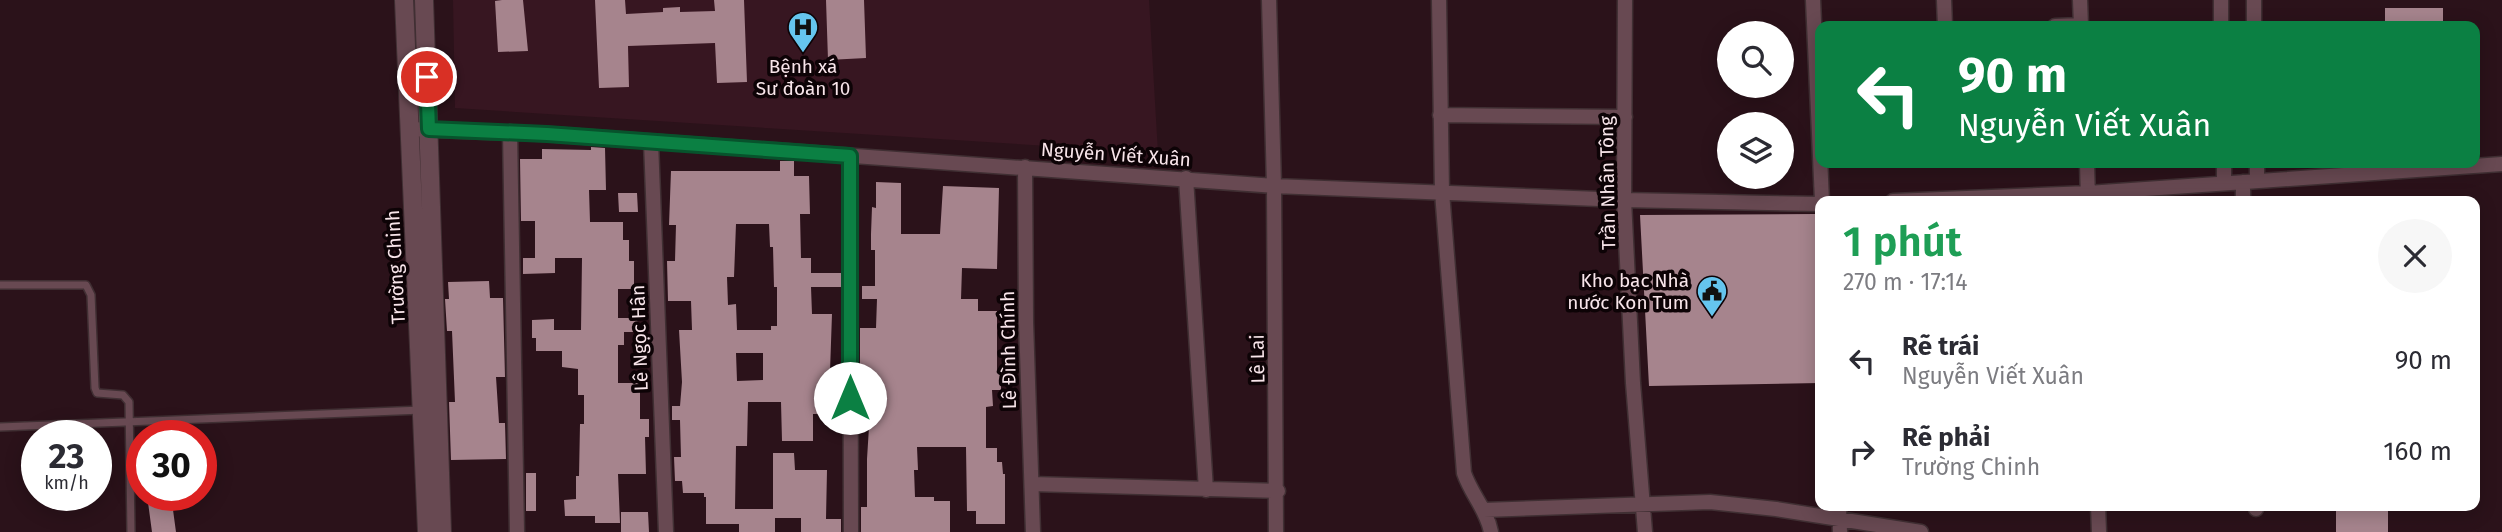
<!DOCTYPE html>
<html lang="vi">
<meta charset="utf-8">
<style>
:root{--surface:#fff;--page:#f7f7f7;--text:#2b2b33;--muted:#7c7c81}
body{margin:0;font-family:"Fira Sans",sans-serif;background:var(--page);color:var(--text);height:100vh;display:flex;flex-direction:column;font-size:26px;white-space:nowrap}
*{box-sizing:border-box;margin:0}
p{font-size:23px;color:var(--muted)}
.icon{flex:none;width:38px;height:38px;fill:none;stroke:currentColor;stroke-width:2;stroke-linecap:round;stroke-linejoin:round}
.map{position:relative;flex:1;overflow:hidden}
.panel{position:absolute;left:1815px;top:196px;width:665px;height:315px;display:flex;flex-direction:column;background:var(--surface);border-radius:14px;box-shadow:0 4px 18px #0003}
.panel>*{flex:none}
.hud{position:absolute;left:1815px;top:21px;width:665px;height:147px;border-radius:14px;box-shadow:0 4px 18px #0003;background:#0b8043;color:#fff;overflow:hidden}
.tools{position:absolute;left:1717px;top:21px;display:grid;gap:14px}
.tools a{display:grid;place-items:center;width:77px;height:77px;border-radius:50%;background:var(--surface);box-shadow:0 4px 18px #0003;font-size:35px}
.speed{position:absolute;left:21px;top:420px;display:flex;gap:14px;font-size:35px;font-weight:700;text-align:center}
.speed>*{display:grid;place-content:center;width:91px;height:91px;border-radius:50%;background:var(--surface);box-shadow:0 4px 18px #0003;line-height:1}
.speed small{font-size:18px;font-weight:400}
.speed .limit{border:10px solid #d22;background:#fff;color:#111}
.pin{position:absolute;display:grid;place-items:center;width:60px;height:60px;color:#fff;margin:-30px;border:4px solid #fff;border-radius:50%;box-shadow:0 2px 7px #0007}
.me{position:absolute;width:77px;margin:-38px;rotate:0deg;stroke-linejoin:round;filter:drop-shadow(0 0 5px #0008)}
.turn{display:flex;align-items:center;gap:24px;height:147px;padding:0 28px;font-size:32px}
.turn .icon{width:91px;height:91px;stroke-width:2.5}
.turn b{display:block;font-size:49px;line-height:60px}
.round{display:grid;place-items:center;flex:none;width:74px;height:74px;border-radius:37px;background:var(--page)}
.summary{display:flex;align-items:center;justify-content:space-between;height:119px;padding:0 28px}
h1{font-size:42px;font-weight:600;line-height:52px;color:#1e9e55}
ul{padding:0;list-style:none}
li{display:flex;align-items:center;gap:21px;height:91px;padding:0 28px}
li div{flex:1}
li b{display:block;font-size:26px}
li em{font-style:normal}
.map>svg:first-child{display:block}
.built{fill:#371621}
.building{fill:#a6848d;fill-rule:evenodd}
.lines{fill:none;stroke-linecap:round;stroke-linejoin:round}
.service-casing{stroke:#402f33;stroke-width:10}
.minor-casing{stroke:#402f33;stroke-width:17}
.tertiary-casing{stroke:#402f33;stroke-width:20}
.service{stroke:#684952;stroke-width:7}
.minor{stroke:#684952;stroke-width:14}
.tertiary{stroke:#684952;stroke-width:18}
.route-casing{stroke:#07532c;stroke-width:18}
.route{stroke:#0b8043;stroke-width:12}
.labels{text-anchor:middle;stroke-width:7;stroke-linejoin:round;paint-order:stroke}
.poi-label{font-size:19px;fill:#f8e5ea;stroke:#0d0306}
.street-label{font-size:19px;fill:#f8e5ea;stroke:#0d0306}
</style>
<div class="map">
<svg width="2502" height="532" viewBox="0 0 2502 532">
<rect width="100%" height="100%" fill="#2b121a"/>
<path class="built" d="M453,0H1149L1158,153L455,108Z"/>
<path class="building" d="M502,0H523L528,51L498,52L495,1Z
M595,0H625L626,14L663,12V8L680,7V12L715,11L714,0H744L747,82L717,83L715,43L628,46L629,87L599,88Z
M826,0H864L866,58L828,60Z
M2385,8H2443V26H2385Z
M591,147L605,148L606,190H589L590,222H623V240H629V261H634V289H618V318H637L638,332H624V345H618V383H640V419H649V437H645L646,474H618L620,523H595V516H565L564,500L576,499V476H579L580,424H584V395H578V369L562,367V351H536V338H532V320L554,319V330H581L582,258H555V273L523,274V258H535V221H521L520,159H542V149L591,150Z
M780,161H794V176H809L810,214H800L801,258H811V273H841V287H811L812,314H832L829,400H839V414H813V441H782L781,402H748L747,446H736L735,509H773V453H794L795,470H827L826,519H841V532H801V518H775V532H739V524H706V497H704V493H683L682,481H675L674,457H681L680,420H672V406H680L682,382L679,330H692L691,301H668L667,261H675L676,225H669L671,171H780ZM736,224H769L770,247H773L774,287H777V326H771V330H737L736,304L728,305L727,277H734ZM736,353H763V380L737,381Z
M876,182L901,183V234H940L943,186L999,188L997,269L962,268L961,299H978V311H997V372L1001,373V390H992L993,406L986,407V448H997V462H1002L1003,474H1005V524H976V511H967L966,447H917L918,470H914L915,497H934V501H950V532H861V507H867V459L872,379L860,378V328H876L877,299H862V286H875V250H871V234L872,207L876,208Z
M618,193H637L638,212H619Z
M1815,214L1820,317V383L1649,386L1640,215Z
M489,281L490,298H503L505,377H496L499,423H505L506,459L451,460L449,402H455L452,331H447L445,299H449L448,282Z
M526,473H536V511H526Z
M147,495H171L176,532H152Z
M2336,506H2388V532H2336Z
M621,512H648L649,532H621Z"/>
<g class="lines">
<g class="service-casing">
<path id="service" d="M0,285H86L91,295L95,388L97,393L123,395L129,402L131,532
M0,427L422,410"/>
</g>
<g class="minor-casing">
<path id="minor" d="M1269,0L1274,186L1276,532
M1439,0L1442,192L1464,473C1471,494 1487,510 1491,532
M1625,0L1624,200L1633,383L1645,532
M1813,0L1822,201
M1944,0L1945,26
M2080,0L2081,26
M2221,0V26
M2254,0V26
M2055,26L2081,25
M1440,115L1625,117
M409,129L547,134L1274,186L1624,200L1820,204
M510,132L517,532
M651,142L666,532
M850,156L851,532
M2087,163L2088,200
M2224,163V183
M2257,163V180
M1025,167L1026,322L1033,532
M1186,178L1206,490
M2243,182V201
M1893,201L2088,193L2502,164
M1032,484L1278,491
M1839,506L1840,532
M2098,506L2099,532
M2256,506V509
M1484,510L1710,502L1776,509L1921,532"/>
</g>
<g class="tertiary-casing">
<path id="tertiary" d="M404,0L427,532
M424,0L442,532"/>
</g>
<use href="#service" class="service"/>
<use href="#minor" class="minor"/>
<use href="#tertiary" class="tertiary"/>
</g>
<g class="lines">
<g class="route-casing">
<path id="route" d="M427,77L429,129L547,134L850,156V398"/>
</g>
<use href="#route" class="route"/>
</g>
<defs>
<g id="hospital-pin" transform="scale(1.575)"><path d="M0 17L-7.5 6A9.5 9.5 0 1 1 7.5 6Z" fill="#65c5ee" stroke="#0d0306"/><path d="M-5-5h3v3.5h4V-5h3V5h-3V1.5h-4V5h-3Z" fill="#111"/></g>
<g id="civic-pin" transform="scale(1.575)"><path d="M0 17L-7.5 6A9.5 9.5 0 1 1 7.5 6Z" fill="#65c5ee" stroke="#0d0306"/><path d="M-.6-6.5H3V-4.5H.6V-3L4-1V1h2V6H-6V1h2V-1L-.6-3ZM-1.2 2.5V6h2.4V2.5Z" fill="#111"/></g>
</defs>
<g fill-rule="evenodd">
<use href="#hospital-pin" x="803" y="27"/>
<use href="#civic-pin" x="1712" y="291"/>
</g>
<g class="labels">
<g class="poi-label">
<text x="803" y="73">Bệnh xá<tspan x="803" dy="22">Sư đoàn 10</tspan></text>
<text x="1689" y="287" text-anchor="end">Kho bạc Nhà<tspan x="1689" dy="22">nước Kon Tum</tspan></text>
</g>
<g class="street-label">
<text transform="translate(1116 154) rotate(4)" y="7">Nguyễn Viết Xuân</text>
<text transform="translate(1607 183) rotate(-91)" y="7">Trần Nhân Tông</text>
<text transform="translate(395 267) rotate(-93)" y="7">Trường Chinh</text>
<text transform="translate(639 338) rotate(-92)" y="7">Lê Ngọc Hân</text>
<text transform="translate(1008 350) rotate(-91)" y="7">Lê Đình Chính</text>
<text transform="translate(1257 359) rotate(-91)" y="7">Lê Lai</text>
</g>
</g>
</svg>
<div class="tools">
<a><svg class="icon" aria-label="search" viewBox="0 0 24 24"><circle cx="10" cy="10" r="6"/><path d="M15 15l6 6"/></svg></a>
<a><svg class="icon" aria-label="layers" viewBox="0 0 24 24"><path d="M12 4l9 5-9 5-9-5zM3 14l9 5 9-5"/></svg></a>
</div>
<div class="speed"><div>23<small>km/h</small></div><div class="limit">30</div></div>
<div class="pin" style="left:427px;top:77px;background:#d93025"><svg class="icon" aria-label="arrive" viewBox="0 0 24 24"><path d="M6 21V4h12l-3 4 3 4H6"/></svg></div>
<svg class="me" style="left:850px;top:398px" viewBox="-20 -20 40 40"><circle r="19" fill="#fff"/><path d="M0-13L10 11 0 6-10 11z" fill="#0b8043"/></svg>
<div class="hud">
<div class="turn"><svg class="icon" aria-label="left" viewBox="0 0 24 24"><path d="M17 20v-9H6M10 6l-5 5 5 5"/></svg><div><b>90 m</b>Nguyễn Viết Xuân</div></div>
</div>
<section class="panel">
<div class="summary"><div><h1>1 phút</h1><p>270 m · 17:14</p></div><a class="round"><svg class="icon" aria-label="close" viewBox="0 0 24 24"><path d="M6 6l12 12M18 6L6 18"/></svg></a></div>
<ul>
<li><svg class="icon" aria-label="left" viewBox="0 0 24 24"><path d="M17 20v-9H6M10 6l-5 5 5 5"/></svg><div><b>Rẽ trái</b><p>Nguyễn Viết Xuân</p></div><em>90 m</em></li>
<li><svg class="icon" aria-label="right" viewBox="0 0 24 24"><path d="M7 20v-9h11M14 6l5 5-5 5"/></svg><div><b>Rẽ phải</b><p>Trường Chinh</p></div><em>160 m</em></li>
</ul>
</section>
</div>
